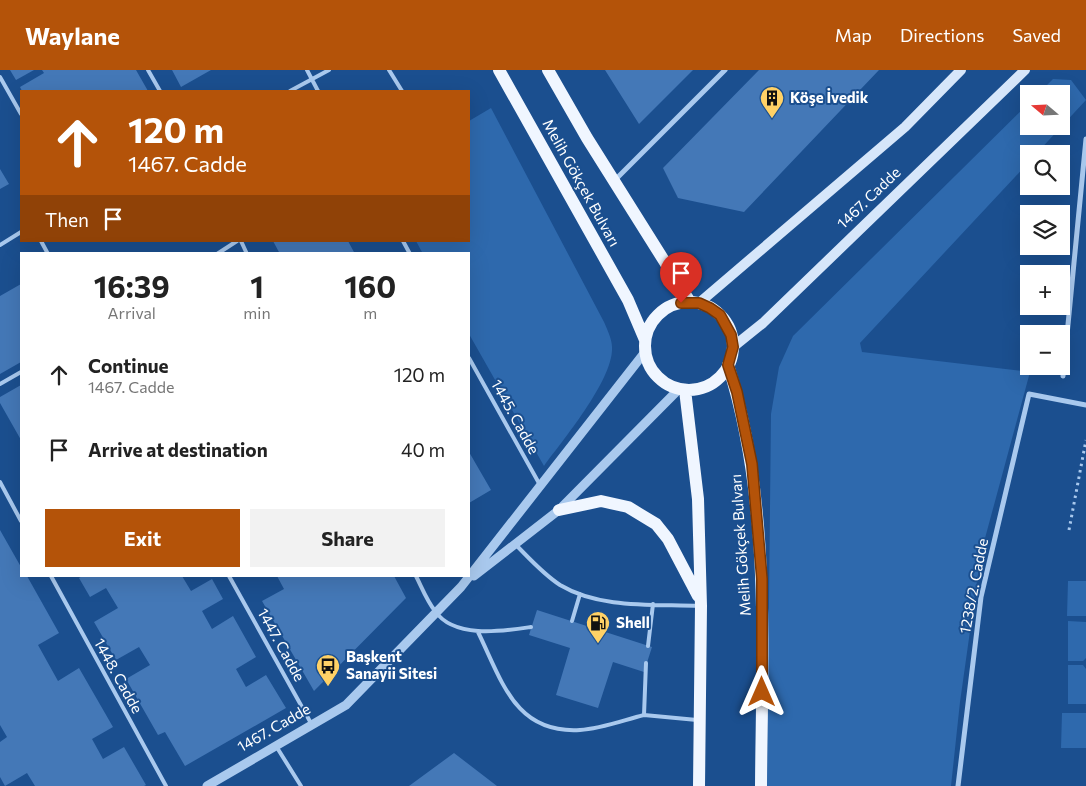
<!DOCTYPE html>
<meta charset="utf-8">
<style>
:root{--surface:#fff;--page:#f2f2f2;--text:#222;--muted:#767676;--accent:#b45309}
body{margin:0;font-family:Commissioner,sans-serif;background:var(--page);color:var(--text);height:100vh;display:flex;flex-direction:column;font-size:19px;white-space:nowrap}
*{box-sizing:border-box;margin:0}
p{font-size:16px;color:var(--muted)}
.icon{flex:none;width:28px;height:28px;fill:none;stroke:currentColor;stroke-width:2;stroke-linecap:round;stroke-linejoin:round}
.map{position:relative;flex:1;overflow:hidden}
.details{position:absolute;left:20px;top:182px;width:450px;height:325px;display:flex;flex-direction:column;background:var(--surface);border-radius:0px;box-shadow:0 5px 20px #0002}
.details>*{flex:none}
.hud{position:absolute;left:20px;top:20px;width:450px;height:152px;border-radius:0px;box-shadow:0 5px 20px #0002;background:#b45309;color:#fff;overflow:hidden}
.needle{width:32px;rotate:289deg}
.controls{position:absolute;left:1020px;top:15px;display:grid;gap:10px}
.controls a{display:grid;place-items:center;width:50px;height:50px;border-radius:0px;background:var(--surface);box-shadow:0 5px 20px #0002;font-size:25px}
.pin{position:absolute;display:grid;place-items:center;width:42px;height:42px;color:#fff;margin:-51px -21px;border-radius:50% 50% 50% 0;rotate:-45deg;box-shadow:0 0 5px #0007}
.pin .icon{rotate:45deg}
.me{position:absolute;width:55px;margin:-28px;rotate:0deg;stroke-linejoin:round;filter:drop-shadow(0 0 4px #0008)}
.turn{display:flex;align-items:center;gap:18px;height:105px;padding:0 25px;font-size:22px}
.turn .icon{width:65px;height:65px;stroke-width:2.5}
.turn b{display:block;font-size:35px;line-height:42px}
.then{display:flex;align-items:center;height:48px;padding:0 25px;background:#0003;gap:10px;font-size:19px}
.eta{display:flex;justify-content:space-evenly;align-items:center;height:85px;text-align:center}
.eta b{font-size:30px;font-weight:700;line-height:35px}
.primary-button{display:flex;gap:10px;margin-top:auto;padding:10px 25px}
.primary-button a{flex:1;height:58px;border-radius:0px;background:var(--accent);color:#fff;font-size:20px;font-weight:700;line-height:58px;text-align:center}
.primary-button a+a{background:var(--page);color:var(--text)}
ul{padding:0;list-style:none}
li{display:flex;align-items:center;gap:15px;height:75px;padding:0 25px}
li div{flex:1}
li b{display:block;font-size:19px}
li em{font-style:normal}
header{display:flex;align-items:center;gap:30px;box-sizing:border-box;height:70px;padding:0 25px;background:var(--accent);color:#fff}
header strong{font-size:24px}
nav{display:flex;gap:28px;margin-inline-start:auto;font-size:18px}
.map>svg:first-child{display:block}
.green{fill:#2e69ad}
.building{fill:#4478b7}
.lines{fill:none;stroke-linecap:round;stroke-linejoin:round}
.path{stroke:#a9c9ee;stroke-width:3;stroke-dasharray:2.5 4;stroke-linecap:butt}
.service{stroke:#a9c9ee;stroke-width:4}
.minor{stroke:#a9c9ee;stroke-width:5}
.tertiary{stroke:#a9c9ee;stroke-width:9}
.secondary{stroke:#d6e6fa;stroke-width:10}
.primary{stroke:#f0f6ff;stroke-width:12}
.route-casing{stroke:#753606;stroke-width:12}
.route{stroke:#b45309;stroke-width:9}
.labels{text-anchor:middle;stroke-width:4;stroke-linejoin:round;paint-order:stroke}
.poi-label{font-size:15px;font-weight:bold;fill:#fff;stroke:#1b4f8f;text-anchor:start}
.street-label{font-size:15px;fill:#fff;stroke:#1b4f8f}
</style>
<header>
<strong>Waylane</strong>
<nav><a>Map</a><a>Directions</a><a>Saved</a></nav>
</header>
<div class="map">
<svg width="1086" height="716" viewBox="0 0 1086 716">
<rect width="100%" height="100%" fill="#1b4f8f"/>
<path class="green" d="M1053,9L1071,10L1086,30L1036,84H1029V92L860,273L862,282L1030,302L981,483L960,632L951,716H767L771,344L779,297L793,266L1029,33V56H1061V24H1038Z
M491,38L604,252C607,259 612,269 612,277C614,309 563,370 544,396L469,264V184H423L416,171H469V51Z
M1068,511H1086V546H1067Z
M1068,551L1086,552V588L1083,591H1068Z
M1068,595H1083L1086,599V634H1068Z
M1062,643H1086V678H1061Z"/>
<path class="building" d="M10,0H34L16,10Z
M42,0H136L148,21H22L20,17L44,3Z
M172,0H211L181,17Z
M605,0H693L639,54Z
M759,0H879L744,142L678,128L663,98Z
M0,99L9,114L0,119Z
M273,171H348L355,184H280Z
M21,214V292L0,304V226Z
M21,315V370L0,333V327Z
M469,382L491,420L469,433Z
M0,460L21,497V506H27L59,563L38,575L58,611L79,598L113,657L92,669L103,689L124,677L146,715L144,716H35L27,703L5,716L0,707V672L7,667L0,655Z
M82,506H182L191,521L212,509L223,529L202,541L212,559L233,546L256,587L236,599L246,617L266,605L286,638L185,696L165,662L158,665L126,609L150,595L139,577L116,590L94,552L118,538L106,518L90,527L79,508Z
M277,506H394L406,528L314,621L262,531L284,519Z
M537,540L652,577L644,602L613,592L598,638L556,625L570,578L529,565Z
M454,683L497,716H409Z"/>
<g class="lines">
<path class="path" d="M1069,460L1086,370"/>
<path class="service" d="M148,0L160,21
M307,0L318,21
M389,0L402,21
M0,7L21,44
M290,21L329,0
M41,171L48,184
M241,171L247,184
M403,171L410,184
M0,175L21,162
M217,184L237,171
M469,288L540,415
M0,314L21,302
M0,412L21,451
M515,474C529,488 543,504 560,515C600,539 654,534 699,536
M51,506L166,716
M229,506L312,655
M416,506C422,518 427,531 435,541C454,569 503,561 531,557
M572,551L580,524
M478,562C502,611 515,664 580,660C601,659 624,650 644,645
M648,576L653,534
M646,593L644,645L697,650
M276,676L301,716"/>
<path class="minor" d="M614,111L725,0
M1063,306L1086,69
M958,716L981,527L1029,324L1086,335"/>
<path class="tertiary" d="M474,506L559,440L679,319
M207,716L346,635L461,517L645,282"/>
<path class="secondary" d="M699,233L905,57L961,0
M733,277L763,253L1025,0"/>
<path class="primary" d="M499,0L628,230L645,270
M548,0L587,68L690,232
M645 276a44 44 0 1 1 88 0a44 44 0 1 1-88 0Z
M728,295C771,431 762,576 761,716
M685,320L698,429L701,536L699,716
M559,440L601,431L628,437L656,454L668,469L698,526"/>
</g>
<g class="lines">
<g class="route-casing">
<path id="route" d="M681,233H699L710,238L720,245L731,265L733,277L728,295L737,322L752,394L762,509V622"/>
</g>
<use href="#route" class="route"/>
</g>
<defs>
<g id="building-pin" transform="scale(1.25)"><path d="M0 17L-7.5 6A9.5 9.5 0 1 1 7.5 6Z" fill="#ffd166" stroke="#1b4f8f"/><path d="M-4-6H4V6H1V3H-1V6H-4ZM-2.5-4.3h1.7v1.8h-1.7ZM.8-4.3h1.7v1.8H.8ZM-2.5-1h1.7V.8h-1.7ZM.8-1h1.7V.8H.8Z" fill="#111"/></g>
<g id="fuel-pin" transform="scale(1.25)"><path d="M0 17L-7.5 6A9.5 9.5 0 1 1 7.5 6Z" fill="#ffd166" stroke="#1b4f8f"/><path d="M-5.5-6h7V0h2V4h1.3V-2.5L3-4.5l.8-.8L6-3V5H2.5V1h-1V6h-7ZM-4.2-4.7v3.2H.2V-4.7Z" fill="#111"/></g>
<g id="bus-pin" transform="scale(1.25)"><path d="M0 17L-7.5 6A9.5 9.5 0 1 1 7.5 6Z" fill="#ffd166" stroke="#1b4f8f"/><path d="M-5-6H5V4H4V6H2V4H-2V6H-4V4H-5ZM-3.5-4V0h7V-4ZM-3.5 1.2v1.5H-2V1.2ZM2 1.2v1.5H3.5V1.2Z" fill="#111"/></g>
</defs>
<g fill-rule="evenodd">
<use href="#building-pin" x="772" y="28"/>
<use href="#fuel-pin" x="598" y="553"/>
<use href="#bus-pin" x="328" y="596"/>
</g>
<g class="labels">
<g class="poi-label">
<text x="790" y="33">Köşe İvedik</text>
<text x="616" y="558">Shell</text>
<text x="346" y="592">Başkent<tspan x="346" dy="17">Sanayii Sitesi</tspan></text>
</g>
<g class="street-label">
<text transform="translate(581 113) rotate(61)" y="5">Melih Gökçek Bulvarı</text>
<text transform="translate(869 128) rotate(-44)" y="5">1467. Cadde</text>
<text transform="translate(515 347) rotate(61)" y="5">1445. Cadde</text>
<text transform="translate(741 475) rotate(-94)" y="5">Melih Gökçek Bulvarı</text>
<text transform="translate(974 516) rotate(-79)" y="5">1238/2. Cadde</text>
<text transform="translate(281 575) rotate(61)" y="5">1447. Cadde</text>
<text transform="translate(118 606) rotate(61)" y="5">1448. Cadde</text>
<text transform="translate(274 658) rotate(-30)" y="5">1467. Cadde</text>
</g>
</g>
</svg>
<div class="controls">
<a><svg class="needle" viewBox="-14 -14 28 28"><path d="M0-13l5 13h-10z" fill="#e53935"/><path d="M0 13l5-13h-10z" fill="#767676"/></svg></a>
<a><svg class="icon" aria-label="search" viewBox="0 0 24 24"><circle cx="10" cy="10" r="6"/><path d="M15 15l6 6"/></svg></a>
<a><svg class="icon" aria-label="layers" viewBox="0 0 24 24"><path d="M12 4l9 5-9 5-9-5zM3 14l9 5 9-5"/></svg></a>
<a>+</a>
<a>−</a>
</div>
<div class="pin" style="left:681px;top:233px;background:#d93025"><svg class="icon" aria-label="arrive" viewBox="0 0 24 24"><path d="M6 21V4h12l-3 4 3 4H6"/></svg></div>
<svg class="me" style="left:762px;top:622px" viewBox="-20 -20 40 40"><path d="M0-17L14 15 0 8-14 15z" fill="#b45309" stroke="#fff" stroke-width="4"/></svg>
<div class="hud">
<div class="turn"><svg class="icon" aria-label="ahead" viewBox="0 0 24 24"><path d="M12 20V5M6 11l6-6 6 6"/></svg><div><b>120 m</b>1467. Cadde</div></div>
<div class="then">Then<svg class="icon" aria-label="arrive" viewBox="0 0 24 24"><path d="M6 21V4h12l-3 4 3 4H6"/></svg></div>
</div>
<section class="details">
<div class="eta">
<div><b>16:39</b><p>Arrival</p></div>
<div><b>1</b><p>min</p></div>
<div><b>160</b><p>m</p></div>
</div>
<ul>
<li><svg class="icon" aria-label="ahead" viewBox="0 0 24 24"><path d="M12 20V5M6 11l6-6 6 6"/></svg><div><b>Continue</b><p>1467. Cadde</p></div><em>120 m</em></li>
<li><svg class="icon" aria-label="arrive" viewBox="0 0 24 24"><path d="M6 21V4h12l-3 4 3 4H6"/></svg><div><b>Arrive at destination</b></div><em>40 m</em></li>
</ul>
<div class="primary-button"><a>Exit</a><a>Share</a></div>
</section>
</div>
